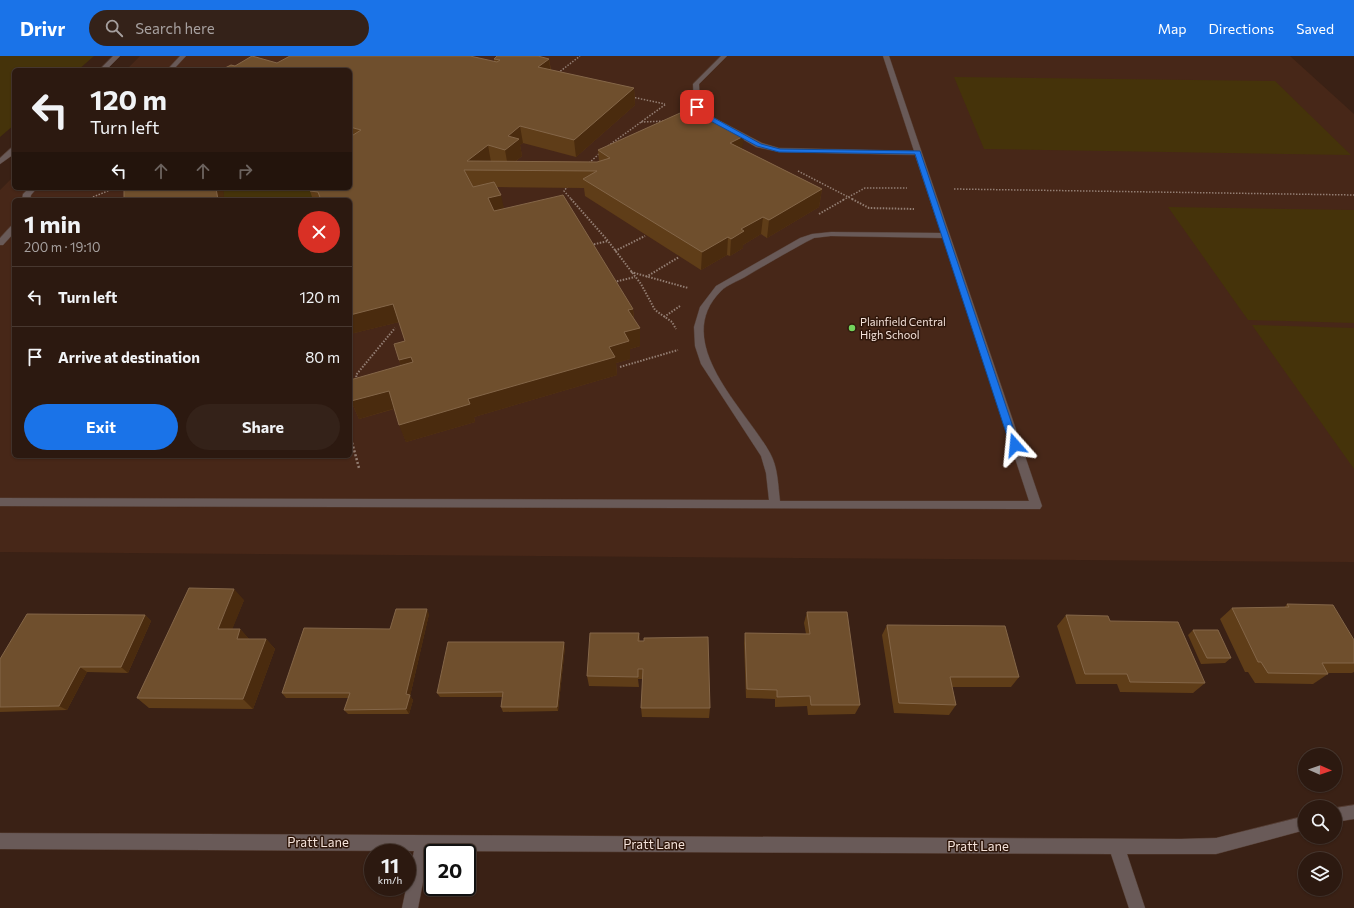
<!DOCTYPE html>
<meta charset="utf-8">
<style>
:root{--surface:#2c1910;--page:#342219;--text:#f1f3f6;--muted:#a6a09f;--line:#483830;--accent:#1a73e8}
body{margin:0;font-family:Commissioner,sans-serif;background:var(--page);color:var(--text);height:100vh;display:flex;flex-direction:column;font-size:15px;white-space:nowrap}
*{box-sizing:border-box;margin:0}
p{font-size:13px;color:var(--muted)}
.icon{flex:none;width:22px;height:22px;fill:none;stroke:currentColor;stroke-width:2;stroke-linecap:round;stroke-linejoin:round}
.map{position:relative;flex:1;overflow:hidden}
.drawer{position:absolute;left:12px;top:142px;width:340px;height:260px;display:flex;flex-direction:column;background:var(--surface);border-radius:6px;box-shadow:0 1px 3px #0004,0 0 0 1px var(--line)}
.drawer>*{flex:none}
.guide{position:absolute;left:12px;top:12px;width:340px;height:122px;border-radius:6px;box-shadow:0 1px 3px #0004,0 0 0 1px var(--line);background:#2c1910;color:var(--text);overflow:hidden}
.needle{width:26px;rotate:92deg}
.tools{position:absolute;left:1298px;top:692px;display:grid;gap:8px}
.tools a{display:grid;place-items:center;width:44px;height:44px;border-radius:50%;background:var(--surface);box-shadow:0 1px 3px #0004,0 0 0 1px var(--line);font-size:20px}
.speed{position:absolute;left:364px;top:788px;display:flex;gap:8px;font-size:20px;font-weight:700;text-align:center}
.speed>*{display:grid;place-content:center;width:52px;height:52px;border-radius:50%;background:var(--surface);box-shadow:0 1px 3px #0004,0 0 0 1px var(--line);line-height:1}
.speed small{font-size:10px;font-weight:400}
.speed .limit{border:2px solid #111;border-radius:6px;background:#fff;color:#111}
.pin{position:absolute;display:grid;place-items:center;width:34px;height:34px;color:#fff;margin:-17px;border-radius:8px;box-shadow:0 2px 6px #0006}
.me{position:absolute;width:44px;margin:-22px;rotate:342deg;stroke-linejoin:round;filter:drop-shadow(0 0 3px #0008)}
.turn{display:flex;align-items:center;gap:14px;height:84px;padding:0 12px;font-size:18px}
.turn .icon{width:52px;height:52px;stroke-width:2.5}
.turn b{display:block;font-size:28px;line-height:34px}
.lanes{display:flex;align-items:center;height:38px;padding:0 12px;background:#0003;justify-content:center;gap:20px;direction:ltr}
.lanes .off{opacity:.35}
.round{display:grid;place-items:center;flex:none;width:42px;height:42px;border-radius:21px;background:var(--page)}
.headline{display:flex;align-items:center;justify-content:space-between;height:68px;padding:0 12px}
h1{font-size:24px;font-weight:700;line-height:30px}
.primary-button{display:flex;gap:8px;margin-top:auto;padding:8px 12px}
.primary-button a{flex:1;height:46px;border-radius:24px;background:var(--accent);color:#fff;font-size:16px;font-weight:700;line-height:46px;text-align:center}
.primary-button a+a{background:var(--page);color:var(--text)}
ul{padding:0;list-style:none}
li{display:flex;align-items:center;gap:12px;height:60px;padding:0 12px;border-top:1px solid var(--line)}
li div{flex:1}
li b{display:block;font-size:15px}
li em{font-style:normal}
header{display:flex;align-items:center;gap:24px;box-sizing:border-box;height:56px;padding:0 20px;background:var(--accent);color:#fff}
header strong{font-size:19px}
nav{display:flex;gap:22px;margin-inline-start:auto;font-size:14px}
.search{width:280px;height:36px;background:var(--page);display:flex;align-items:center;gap:10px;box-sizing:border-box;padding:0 14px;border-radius:22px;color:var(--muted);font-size:15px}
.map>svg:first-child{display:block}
.built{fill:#472718;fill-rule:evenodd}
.green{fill:#45330a}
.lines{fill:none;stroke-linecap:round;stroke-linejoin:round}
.service-casing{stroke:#543c31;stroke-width:1}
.minor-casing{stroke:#543c31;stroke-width:1}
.tertiary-casing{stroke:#543c31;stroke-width:1}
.path-far2{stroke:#937e73;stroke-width:1.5;stroke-dasharray:1.5 1.5;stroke-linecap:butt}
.path-far1{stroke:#937e73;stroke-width:2;stroke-dasharray:1.5 1.5;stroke-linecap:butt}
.path{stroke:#937e73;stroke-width:2.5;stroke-dasharray:2 2;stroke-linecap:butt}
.service{fill:#695a58;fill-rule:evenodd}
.minor{fill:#695a58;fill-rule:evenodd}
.tertiary{fill:#695a58;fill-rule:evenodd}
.wall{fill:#5f3d18}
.shaded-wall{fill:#4a2b0e}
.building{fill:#6f4f2d;stroke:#846648}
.route{fill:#1a73e8;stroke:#114b97}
.poi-dot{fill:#73d25c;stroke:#2f170b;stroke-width:1.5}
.labels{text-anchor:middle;stroke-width:3;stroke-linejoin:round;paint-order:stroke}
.poi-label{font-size:11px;fill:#f5e3db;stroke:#2f170b;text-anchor:start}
.near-street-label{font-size:13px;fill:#f5e3db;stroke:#2f170b}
</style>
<header>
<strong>Drivr</strong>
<div class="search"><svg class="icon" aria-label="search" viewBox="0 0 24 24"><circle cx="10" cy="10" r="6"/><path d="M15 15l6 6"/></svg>Search here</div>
<nav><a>Map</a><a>Directions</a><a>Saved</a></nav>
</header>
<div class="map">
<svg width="1354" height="852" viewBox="0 0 1354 852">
<rect width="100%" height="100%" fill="#3a2115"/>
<path class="built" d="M140,0H1290L1354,58V506L0,496V134L14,120V132H350V14H126ZM14,144H350V400H14Z"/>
<path class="green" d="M0,0H94L78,14H14V69L0,81Z
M954,21L1275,25L1351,99L984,93Z
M223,132H329L322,144H224Z
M1168,151L1354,154V267L1248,264Z
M1252,269L1354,272V413Z"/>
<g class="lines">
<g class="service-casing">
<path id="service" d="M180,0H186L173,14H167Z
M721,0H727L699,28L700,51L707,58L762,87L779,92L914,95L883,0H889L1042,450L1040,453L0,450V442L769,444L766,417L761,400L701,308L695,290L694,271L700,251L716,230L800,182L812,178L831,176L941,177L915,99L779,96L756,91L703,60L694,51L693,28ZM831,180L943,182L1029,445H780C778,429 778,411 770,397C745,352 670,286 721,235C727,229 738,225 745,221C765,209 786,197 806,186L814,182Z
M29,132H37L31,139L30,144H22L23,138Z
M11,170H14V177L3,189H0V182Z"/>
</g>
<g class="minor-casing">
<path id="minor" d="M1354,749V763L1335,766V752Z
M1305,760V774L1216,798H1127L1145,852H1129L1111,798L429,795L418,852H402L414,795L0,793V777L1181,783L1216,782Z"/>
</g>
<g class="tertiary-casing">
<path id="tertiary" d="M113,0H120L106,14H99Z
M11,92H14V98L0,108V102Z"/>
</g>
<path class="path-far2" d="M558,17L580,0
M632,41L665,48
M641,66L666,65
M608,90L666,48
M589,107L600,97
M798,115L854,144
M568,130L564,135L572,144
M954,133L1354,139
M93,141L115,132
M843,144L865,132H907"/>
<path class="path-far1" d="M571,143L608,185L641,228L655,254L672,266L676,273
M852,143L869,152L914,153
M819,158L845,143
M591,189L608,185
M615,195L645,180
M631,216L688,232
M646,221L679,201
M614,226L635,221
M664,261L680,250
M620,311L678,294
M357,324L356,319L395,272"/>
<path class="path" d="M350,379L359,412"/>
<use href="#service" class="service"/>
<use href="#minor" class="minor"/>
<use href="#tertiary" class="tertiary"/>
</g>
<path class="wall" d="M494,3H549L551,14L634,32L635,49L576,101L523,87L520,89L522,100L516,105L597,106H599L598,94L743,93L822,133L819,151L767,182L761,178L743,189V192L730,200L727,199L701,214L585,140L584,132L497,131L504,153L633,253L634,263L640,290L630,293V303L616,307L617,319L474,361L475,366L406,386L394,353L359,363L351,345L401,310L399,304L405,285L399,266L350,278V144H313L310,135L350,132V14L235,10L277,7L494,6Z
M244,544L232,573H240L249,583H266L275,593L253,653L149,652L137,642Z
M1287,548L1354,584V616L1352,617H1328V618L1313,628L1255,627L1248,616H1245L1220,563L1232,552H1284Z
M807,556L860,649L855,658L808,659L807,650L775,651V643L746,642L744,587L745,577L806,578L804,567Z
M429,558L410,640L413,644L409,658H348L344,654L348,642H286L282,637L390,573Z
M145,559L151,565L128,617L87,616L67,654L0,656V603Z
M1066,559L1110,565L1205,627L1193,637L1120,636L1117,628H1076L1057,570Z
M887,569L1019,621L1011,631H952L956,649L949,659L894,657L882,579Z
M1193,574L1231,602L1225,607L1201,608L1188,579Z
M639,577L640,585L710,652L709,662L642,661L641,652L643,623H638L639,631L589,630L587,620Z
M565,591L558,655L503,656L501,651L503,641H440L437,637Z"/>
<path class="shaded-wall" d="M549,3L551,19L538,11Z
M634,32L635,49L576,101L574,84Z
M520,70L523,87L520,89L522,100L508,111L505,94L508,80Z
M744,80L742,97L730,87Z
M488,89L491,106L467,105Z
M216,132H223L224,144H218Z
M822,133L819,151L767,182L769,164Z
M501,139L505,157L491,160L488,142Z
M763,161L761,178L743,189V192L730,200L731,183L741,173Z
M728,181L727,199L701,214L702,196Z
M393,248L399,266L350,278V259Z
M633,253L634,271L628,254Z
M640,272V290L630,293V303L616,307L617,319L474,361L475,366L406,386L399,369L609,291L624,276Z
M411,301L417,319L405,322L399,304Z
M389,335L396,352L359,363L351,345Z
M234,533L244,544L228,584L218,573Z
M427,553L429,558L410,640L413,644L409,658L406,653V638Z
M145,559L151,565L128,617L121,611Z
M240,573L250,584L237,583Z
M266,583L275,593L253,653L243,643Z
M564,586L565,591L558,655L557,651Z
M80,611L87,616L67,654L59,650Z"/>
<path class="building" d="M252,0L277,7L290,0H470L497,6L500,4L494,3L497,0H538L549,3L538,11L634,32L574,84L520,70L508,80L519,83L505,94L488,89L467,105L597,106L610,102L598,94L689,53L744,80L730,87L822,133L769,164L763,161L741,173L744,175L731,183L728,181L702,196L583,123L597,115L464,114L473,131L494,126L501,139L488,142L494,155L563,139L633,253L628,254L640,272L624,276L629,285L609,291L615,301L468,343L470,348L399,369L389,335L351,345L350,338V324L413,306L411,301L399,304L394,288L405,285L393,248L350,259V144H321L318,136L310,135L312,132H350V81L361,74L350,71V14H221L231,9L235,10Z
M124,132H216L218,144H124Z
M189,532L234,533L218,573H240L237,583H266L243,643L137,642Z
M1287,548L1333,549L1354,584V607H1322L1328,618L1268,617L1261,606H1258L1232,552L1289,551Z
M396,553H427L406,638L410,639L406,653L344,654L350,637H282L304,572L390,573Z
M807,556H847L860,649H811L810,640L777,641V634L747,633L745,577L810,578Z
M27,558L145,559L121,611H80L59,650L0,651V603Z
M1066,559L1108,560L1110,565L1178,566L1205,627L1130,626L1127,618H1085Z
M887,569L1005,570L1019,621H950L956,649L899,647Z
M1193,574H1218L1231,602H1207Z
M590,577H639L638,585H644V582L708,581L710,652H641L643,613H638V621L587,620Z
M448,586H564L557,651H501L503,636L437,637Z"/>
<path class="route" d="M697,49L707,58L761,88L780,93L920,95L1019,389L1018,391H1012L1010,389L915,98L779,96L757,90L703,61L694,51Z"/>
<circle class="poi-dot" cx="852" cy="272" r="4"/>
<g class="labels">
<g class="poi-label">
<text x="860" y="270">Plainfield Central<tspan x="860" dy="13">High School</tspan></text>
</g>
<g class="near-street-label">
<text x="318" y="791">Pratt Lane</text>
<text x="654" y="793">Pratt Lane</text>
<text x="978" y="795">Pratt Lane</text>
</g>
</g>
</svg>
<div class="tools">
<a><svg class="needle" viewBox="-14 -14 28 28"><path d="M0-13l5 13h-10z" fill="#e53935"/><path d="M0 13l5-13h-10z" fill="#a6a09f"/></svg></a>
<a><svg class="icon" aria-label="search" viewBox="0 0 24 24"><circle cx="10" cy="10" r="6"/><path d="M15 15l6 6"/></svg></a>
<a><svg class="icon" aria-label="layers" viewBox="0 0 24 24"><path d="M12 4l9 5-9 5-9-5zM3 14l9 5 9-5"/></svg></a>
</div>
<div class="speed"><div>11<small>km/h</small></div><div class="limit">20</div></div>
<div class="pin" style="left:697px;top:51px;background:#d93025"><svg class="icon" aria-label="arrive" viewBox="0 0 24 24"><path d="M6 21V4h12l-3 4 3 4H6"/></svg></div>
<svg class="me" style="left:1015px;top:389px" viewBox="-20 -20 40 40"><path d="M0-17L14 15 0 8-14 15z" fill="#1a73e8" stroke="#fff" stroke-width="4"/></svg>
<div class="guide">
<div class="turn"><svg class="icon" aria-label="left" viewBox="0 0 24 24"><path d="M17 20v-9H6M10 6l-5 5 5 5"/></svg><div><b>120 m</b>Turn left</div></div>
<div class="lanes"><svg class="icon" aria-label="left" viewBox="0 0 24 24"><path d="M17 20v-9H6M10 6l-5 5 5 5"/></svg><svg class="icon off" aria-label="ahead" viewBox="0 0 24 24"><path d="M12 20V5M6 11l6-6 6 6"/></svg><svg class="icon off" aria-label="ahead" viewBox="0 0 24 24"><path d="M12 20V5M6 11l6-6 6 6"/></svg><svg class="icon off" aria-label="right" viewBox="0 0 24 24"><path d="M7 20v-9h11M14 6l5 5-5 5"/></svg></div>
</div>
<section class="drawer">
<div class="headline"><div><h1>1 min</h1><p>200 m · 19:10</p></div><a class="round" style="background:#d93025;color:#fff"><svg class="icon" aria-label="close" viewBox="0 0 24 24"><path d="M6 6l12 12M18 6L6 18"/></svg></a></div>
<ul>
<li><svg class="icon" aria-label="left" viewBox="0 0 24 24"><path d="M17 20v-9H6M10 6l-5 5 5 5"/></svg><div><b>Turn left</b></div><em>120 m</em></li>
<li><svg class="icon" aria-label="arrive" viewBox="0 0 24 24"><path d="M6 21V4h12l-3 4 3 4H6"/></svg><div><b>Arrive at destination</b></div><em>80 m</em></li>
</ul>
<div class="primary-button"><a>Exit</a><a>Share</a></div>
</section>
</div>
